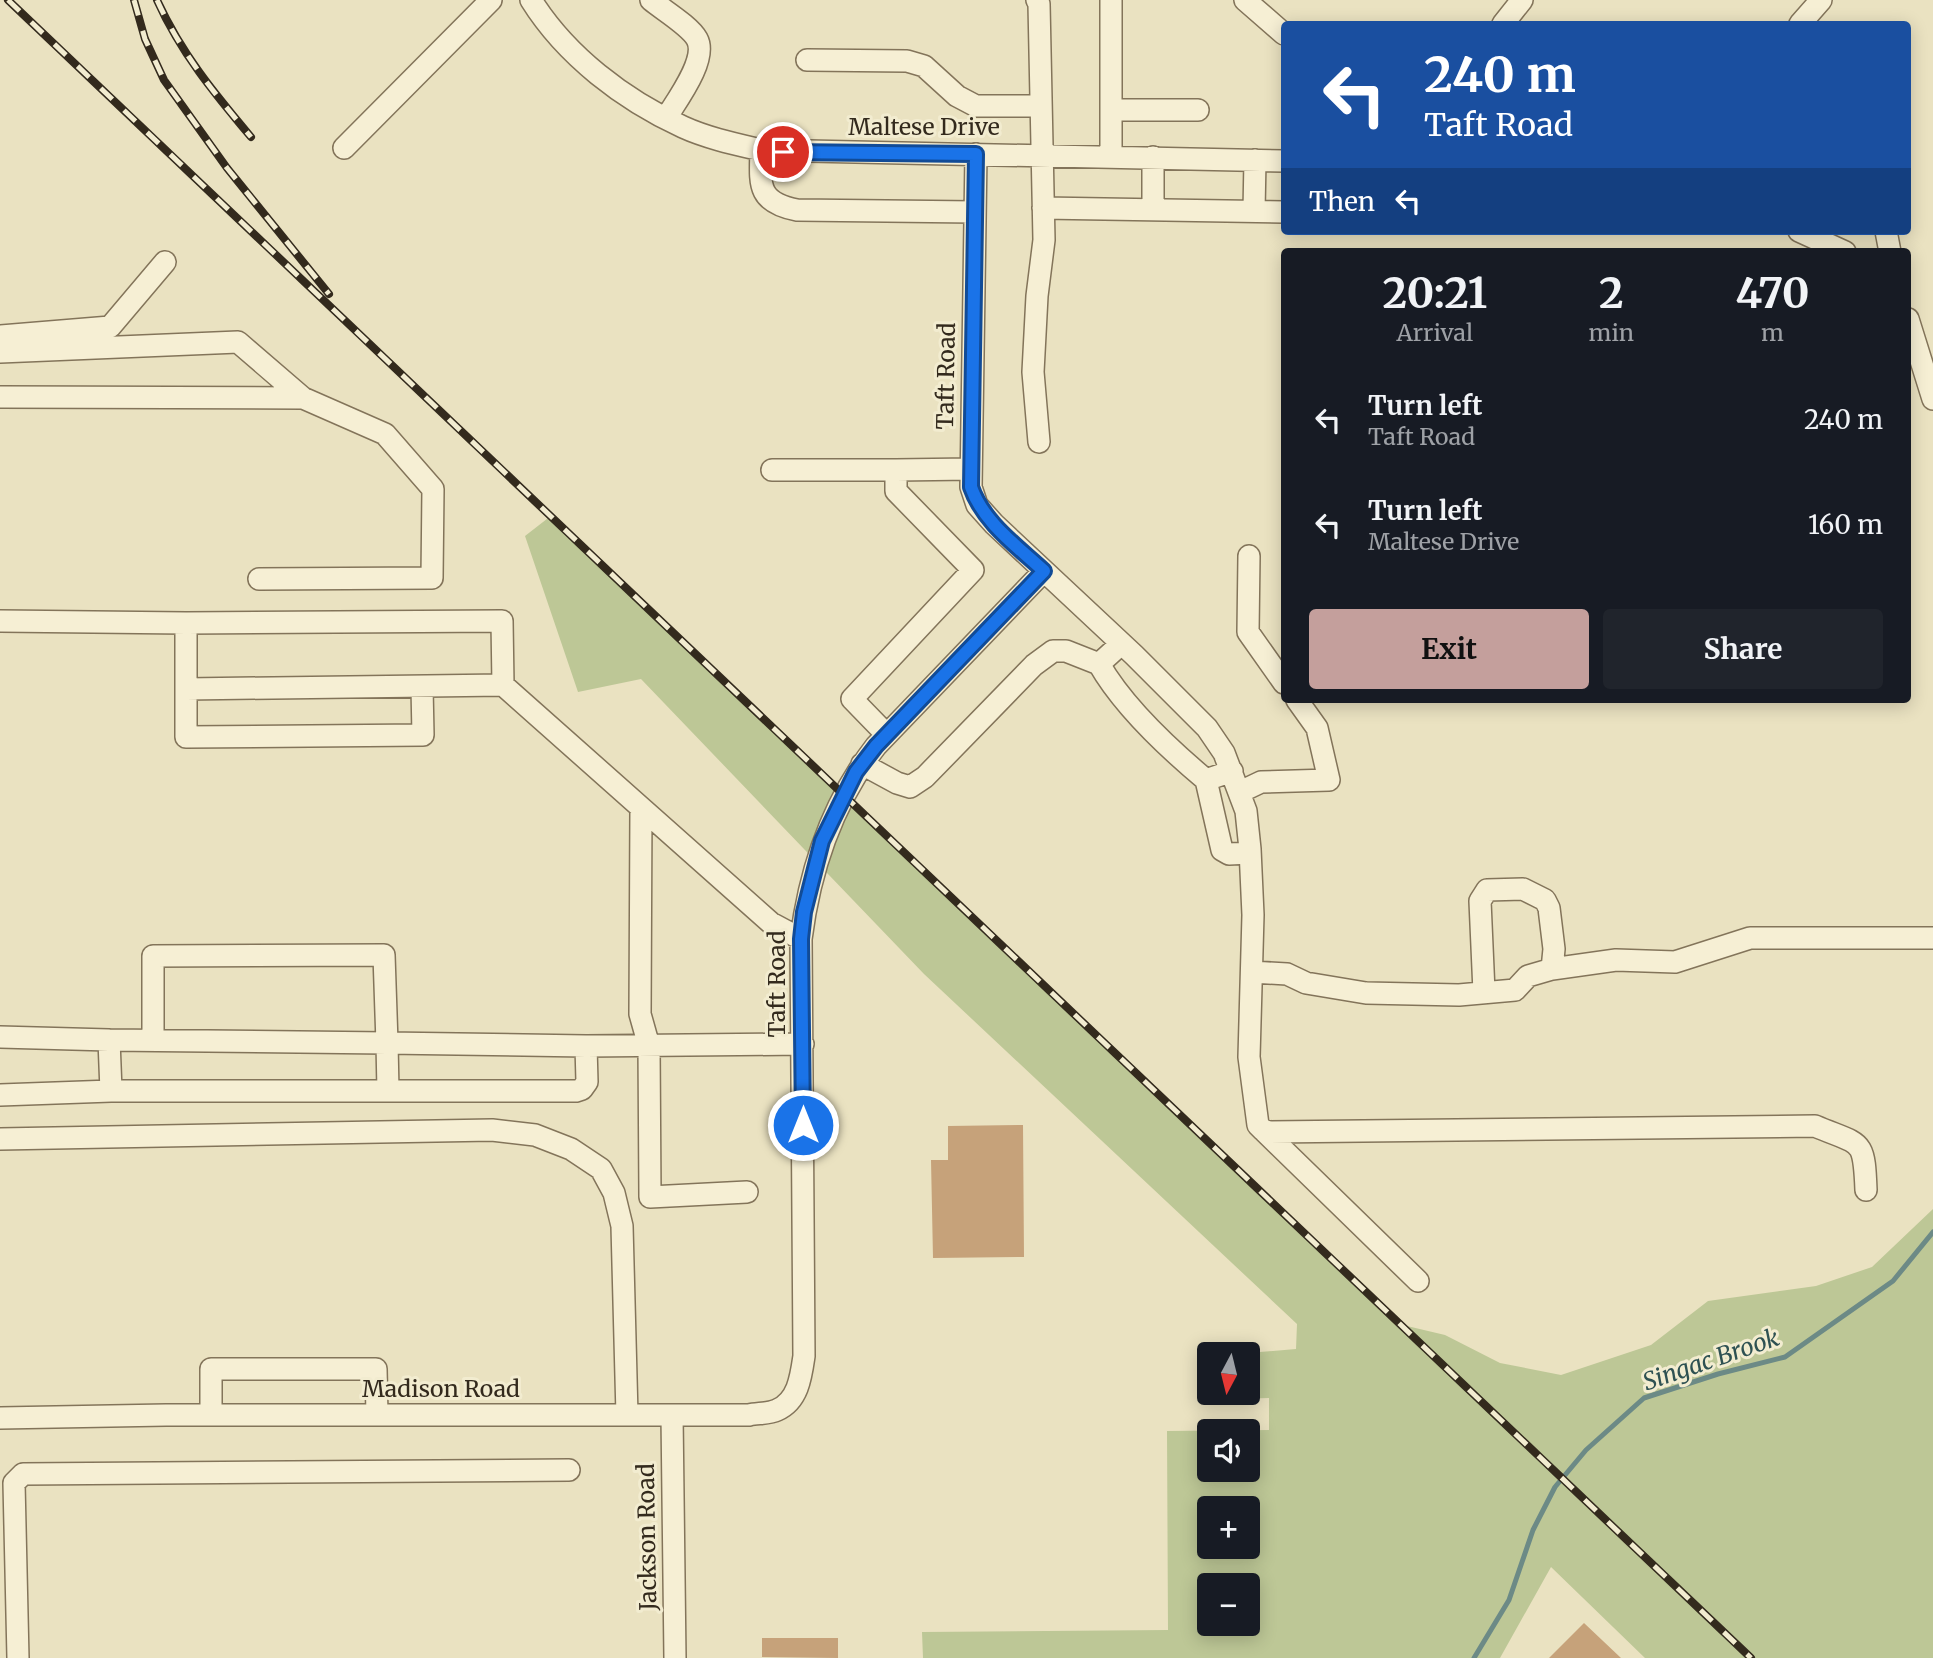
<!DOCTYPE html>
<meta charset="utf-8">
<style>
:root{--surface:#171b24;--page:#20242c;--text:#f1f3f6;--muted:#9ea1a6;--accent:#c49f9c}
body{margin:0;font-family:Merriweather,serif;background:var(--page);color:var(--text);height:100vh;display:flex;flex-direction:column;font-size:26px;white-space:nowrap}
*{box-sizing:border-box;margin:0}
p{font-size:23px;color:var(--muted)}
.icon{flex:none;width:38px;height:38px;fill:none;stroke:currentColor;stroke-width:2;stroke-linecap:round;stroke-linejoin:round}
.map{position:relative;flex:1;overflow:hidden}
.details{position:absolute;left:1281px;top:248px;width:630px;height:455px;display:flex;flex-direction:column;background:var(--surface);border-radius:7px;box-shadow:0 4px 18px #0003}
.details>*{flex:none}
.guide{position:absolute;left:1281px;top:21px;width:630px;height:214px;border-radius:7px;box-shadow:0 4px 18px #0003;background:#1a4fa0;color:#fff;overflow:hidden}
.needle{width:46px;rotate:187deg}
.controls{position:absolute;left:1197px;top:1342px;display:grid;gap:14px}
.controls a{display:grid;place-items:center;width:63px;height:63px;border-radius:7px;background:var(--surface);box-shadow:0 4px 18px #0003;font-size:35px}
.pin{position:absolute;display:grid;place-items:center;width:60px;height:60px;color:#fff;margin:-30px;border:4px solid #fff;border-radius:50%;box-shadow:0 2px 7px #0007}
.me{position:absolute;width:77px;margin:-38px;rotate:0deg;stroke-linejoin:round;filter:drop-shadow(0 0 5px #0008)}
.turn{display:flex;align-items:center;gap:24px;height:147px;padding:0 28px;font-size:32px}
.turn .icon{width:91px;height:91px;stroke-width:2.5}
.turn b{display:block;font-size:49px;line-height:60px}
.then{display:flex;align-items:center;height:66px;padding:0 28px;background:#0003;gap:14px;font-size:26px}
.eta{display:flex;justify-content:space-evenly;align-items:center;height:119px;text-align:center}
.eta b{font-size:42px;font-weight:700;line-height:49px}
.primary-button{display:flex;gap:14px;margin-top:auto;padding:14px 28px}
.primary-button a{flex:1;height:80px;border-radius:7px;background:var(--accent);color:#111;font-size:28px;font-weight:700;line-height:80px;text-align:center}
.primary-button a+a{background:var(--page);color:var(--text)}
ul{padding:0;list-style:none}
li{display:flex;align-items:center;gap:21px;height:105px;padding:0 28px}
li div{flex:1}
li b{display:block;font-size:26px}
li em{font-style:normal}
.map>svg:first-child{display:block}
.green{fill:#bdc796;fill-rule:evenodd}
.lines{fill:none;stroke-linecap:round;stroke-linejoin:round}
.stream{stroke:#6c8a86;stroke-width:5}
.building{fill:#c6a27a}
.minor-casing{stroke:#83745a;stroke-width:24}
.minor{stroke:#f6efd4;stroke-width:21}
.rail-casing{stroke:#332a1d;stroke-width:8}
.rail{stroke:#f2ecd0;stroke-width:5;stroke-dasharray:16;stroke-linecap:butt}
.route-casing{stroke:#114b97;stroke-width:18}
.route{stroke:#1a73e8;stroke-width:12}
.labels{text-anchor:middle;stroke-width:6;stroke-linejoin:round;paint-order:stroke}
.street-label{font-size:23px;fill:#332a1d;stroke:#f2ecd0}
.water-label{font-size:24px;font-style:italic;fill:#2e5152;stroke:#f2ecd0}
</style>
<div class="map">
<svg width="1933" height="1658" viewBox="0 0 1933 1658">
<rect width="100%" height="100%" fill="#eae2c1"/>
<path class="green" d="M552,515L1407,1326L1445,1335L1500,1363L1561,1375L1651,1345L1708,1301L1816,1286L1872,1267L1933,1209V1658H1645L1551,1567L1500,1658H923L922,1632L1168,1630L1167,1431L1269,1430V1398L1232,1399V1393H1248V1354H1236L1296,1349L1297,1324L924,974L641,679L578,692L525,536ZM1209,1432H1248V1470H1209ZM1209,1508H1248V1547H1209ZM1209,1586H1248V1624H1209Z"/>
<g class="lines">
<path class="stream" d="M1474,1658L1509,1600L1533,1530L1555,1487L1586,1450L1644,1398L1718,1374L1785,1357L1893,1281L1933,1232"/>
</g>
<path class="building" d="M1023,1125L1024,1257L933,1258L931,1160H948V1126Z
M1584,1623L1621,1658H1549Z
M762,1638H838V1658L762,1657Z"/>
<g class="lines">
<g class="minor-casing">
<path id="minor" d="M531,0C566,56 624,100 683,127C707,138 735,144 761,150L1284,161
M651,0C663,10 690,26 697,39C708,59 677,100 666,118
M1037,0L1039,4L1044,240L1037,296L1033,372L1039,442
M1111,0V156
M1245,0L1284,34
M1503,24L1522,0
M1800,24L1821,0
M807,60L907,61L924,66L957,96L976,106H1041
M1111,110H1198
M344,148L491,0
M761,150C760,185 757,202 797,210L975,212
M976,154L971,487L977,505L994,524L1134,655L1207,728L1224,753L1246,811L1250,849L1253,915L1249,1057L1258,1125L1263,1130L1270,1132L1815,1126C1862,1146 1864,1137 1866,1190
M1043,208L1284,212
M1153,209V157
M1254,211L1255,160
M1799,231L1845,252
M1886,231L1890,252
M1908,319L1933,399
M0,336L110,327L165,262
M0,352L238,342L303,398L0,397
M772,470H896
M1249,556L1248,632L1284,683
M259,579L432,578L433,489L385,434L303,398
M0,621L186,623L502,621L503,685L771,923L801,939
M186,623V689L503,685
M1099,664C1123,706 1169,749 1206,780L1232,771
M186,689V737L423,735L422,687
M886,734L852,699L973,570L896,491V470L971,469
M862,764L897,783L910,787L925,777L1034,665L1053,651H1066L1099,664L1121,644
M1206,780L1222,850L1229,854L1250,853
M1240,792L1261,782L1329,780L1317,728L1297,700
M641,808L640,1014L649,1046L650,1197L747,1192
M1252,972L1287,974L1306,983L1366,993L1459,995L1515,990L1528,976L1552,969L1616,960L1675,962L1750,938H1933
M1484,992L1480,901L1487,890L1523,889L1545,900L1549,908L1554,949L1552,969
M0,1037L109,1040
M111,1091L109,1040L387,1043L384,955L153,956V1039
M388,1091L387,1043L586,1046
M0,1095L111,1091H576L582,1089L587,1082L586,1046L803,1044
M1263,1130L1418,1281
M0,1139L492,1130L535,1135L571,1149L601,1169L614,1193L622,1226L627,1415
M211,1415V1369H376L377,1415
M672,1415L675,1658
M0,1418L166,1415H749C757,1413 769,1414 777,1410C798,1401 801,1377 804,1356L801,939C810,868 832,803 876,746L1044,571
M18,1658L14,1483L23,1474L569,1470"/>
</g>
<use href="#minor" class="minor"/>
<g class="rail-casing">
<path id="rail" d="M8,0L1751,1658
M134,0L145,39L164,80L227,168L329,294
M157,0C181,53 214,93 251,137"/>
</g>
<use href="#rail" class="rail"/>
</g>
<g class="lines">
<g class="route-casing">
<path id="route" d="M783,152L976,154L971,487C983,522 1017,546 1044,571L876,746L856,772L822,841L804,912L801,939L803,1125"/>
</g>
<use href="#route" class="route"/>
</g>
<g class="labels">
<g class="street-label">
<text x="924" y="135">Maltese Drive</text>
<text transform="translate(946 376) rotate(-89)" y="8">Taft Road</text>
<text transform="translate(777 984) rotate(-90)" y="8">Taft Road</text>
<text x="441" y="1397">Madison Road</text>
<text transform="translate(647 1537) rotate(-91)" y="8">Jackson Road</text>
</g>
<g class="water-label">
<text transform="translate(1711 1360) rotate(-19)" y="8">Singac Brook</text>
</g>
</g>
</svg>
<div class="controls">
<a><svg class="needle" viewBox="-14 -14 28 28"><path d="M0-13l5 13h-10z" fill="#e53935"/><path d="M0 13l5-13h-10z" fill="#9ea1a6"/></svg></a>
<a><svg class="icon" aria-label="sound" viewBox="0 0 24 24"><path d="M4 9h4l5-4v14l-5-4H4zM17 9q2 3 0 6"/></svg></a>
<a>+</a>
<a>−</a>
</div>
<div class="pin" style="left:783px;top:152px;background:#d93025"><svg class="icon" aria-label="arrive" viewBox="0 0 24 24"><path d="M6 21V4h12l-3 4 3 4H6"/></svg></div>
<svg class="me" style="left:803px;top:1125px" viewBox="-20 -20 40 40"><circle r="17" fill="#1a73e8" stroke="#fff" stroke-width="3"/><path d="M0-11L8 9 0 5-8 9z" fill="#fff"/></svg>
<div class="guide">
<div class="turn"><svg class="icon" aria-label="left" viewBox="0 0 24 24"><path d="M17 20v-9H6M10 6l-5 5 5 5"/></svg><div><b>240 m</b>Taft Road</div></div>
<div class="then">Then<svg class="icon" aria-label="left" viewBox="0 0 24 24"><path d="M17 20v-9H6M10 6l-5 5 5 5"/></svg></div>
</div>
<section class="details">
<div class="eta">
<div><b>20:21</b><p>Arrival</p></div>
<div><b>2</b><p>min</p></div>
<div><b>470</b><p>m</p></div>
</div>
<ul>
<li><svg class="icon" aria-label="left" viewBox="0 0 24 24"><path d="M17 20v-9H6M10 6l-5 5 5 5"/></svg><div><b>Turn left</b><p>Taft Road</p></div><em>240 m</em></li>
<li><svg class="icon" aria-label="left" viewBox="0 0 24 24"><path d="M17 20v-9H6M10 6l-5 5 5 5"/></svg><div><b>Turn left</b><p>Maltese Drive</p></div><em>160 m</em></li>
</ul>
<div class="primary-button"><a>Exit</a><a>Share</a></div>
</section>
</div>
